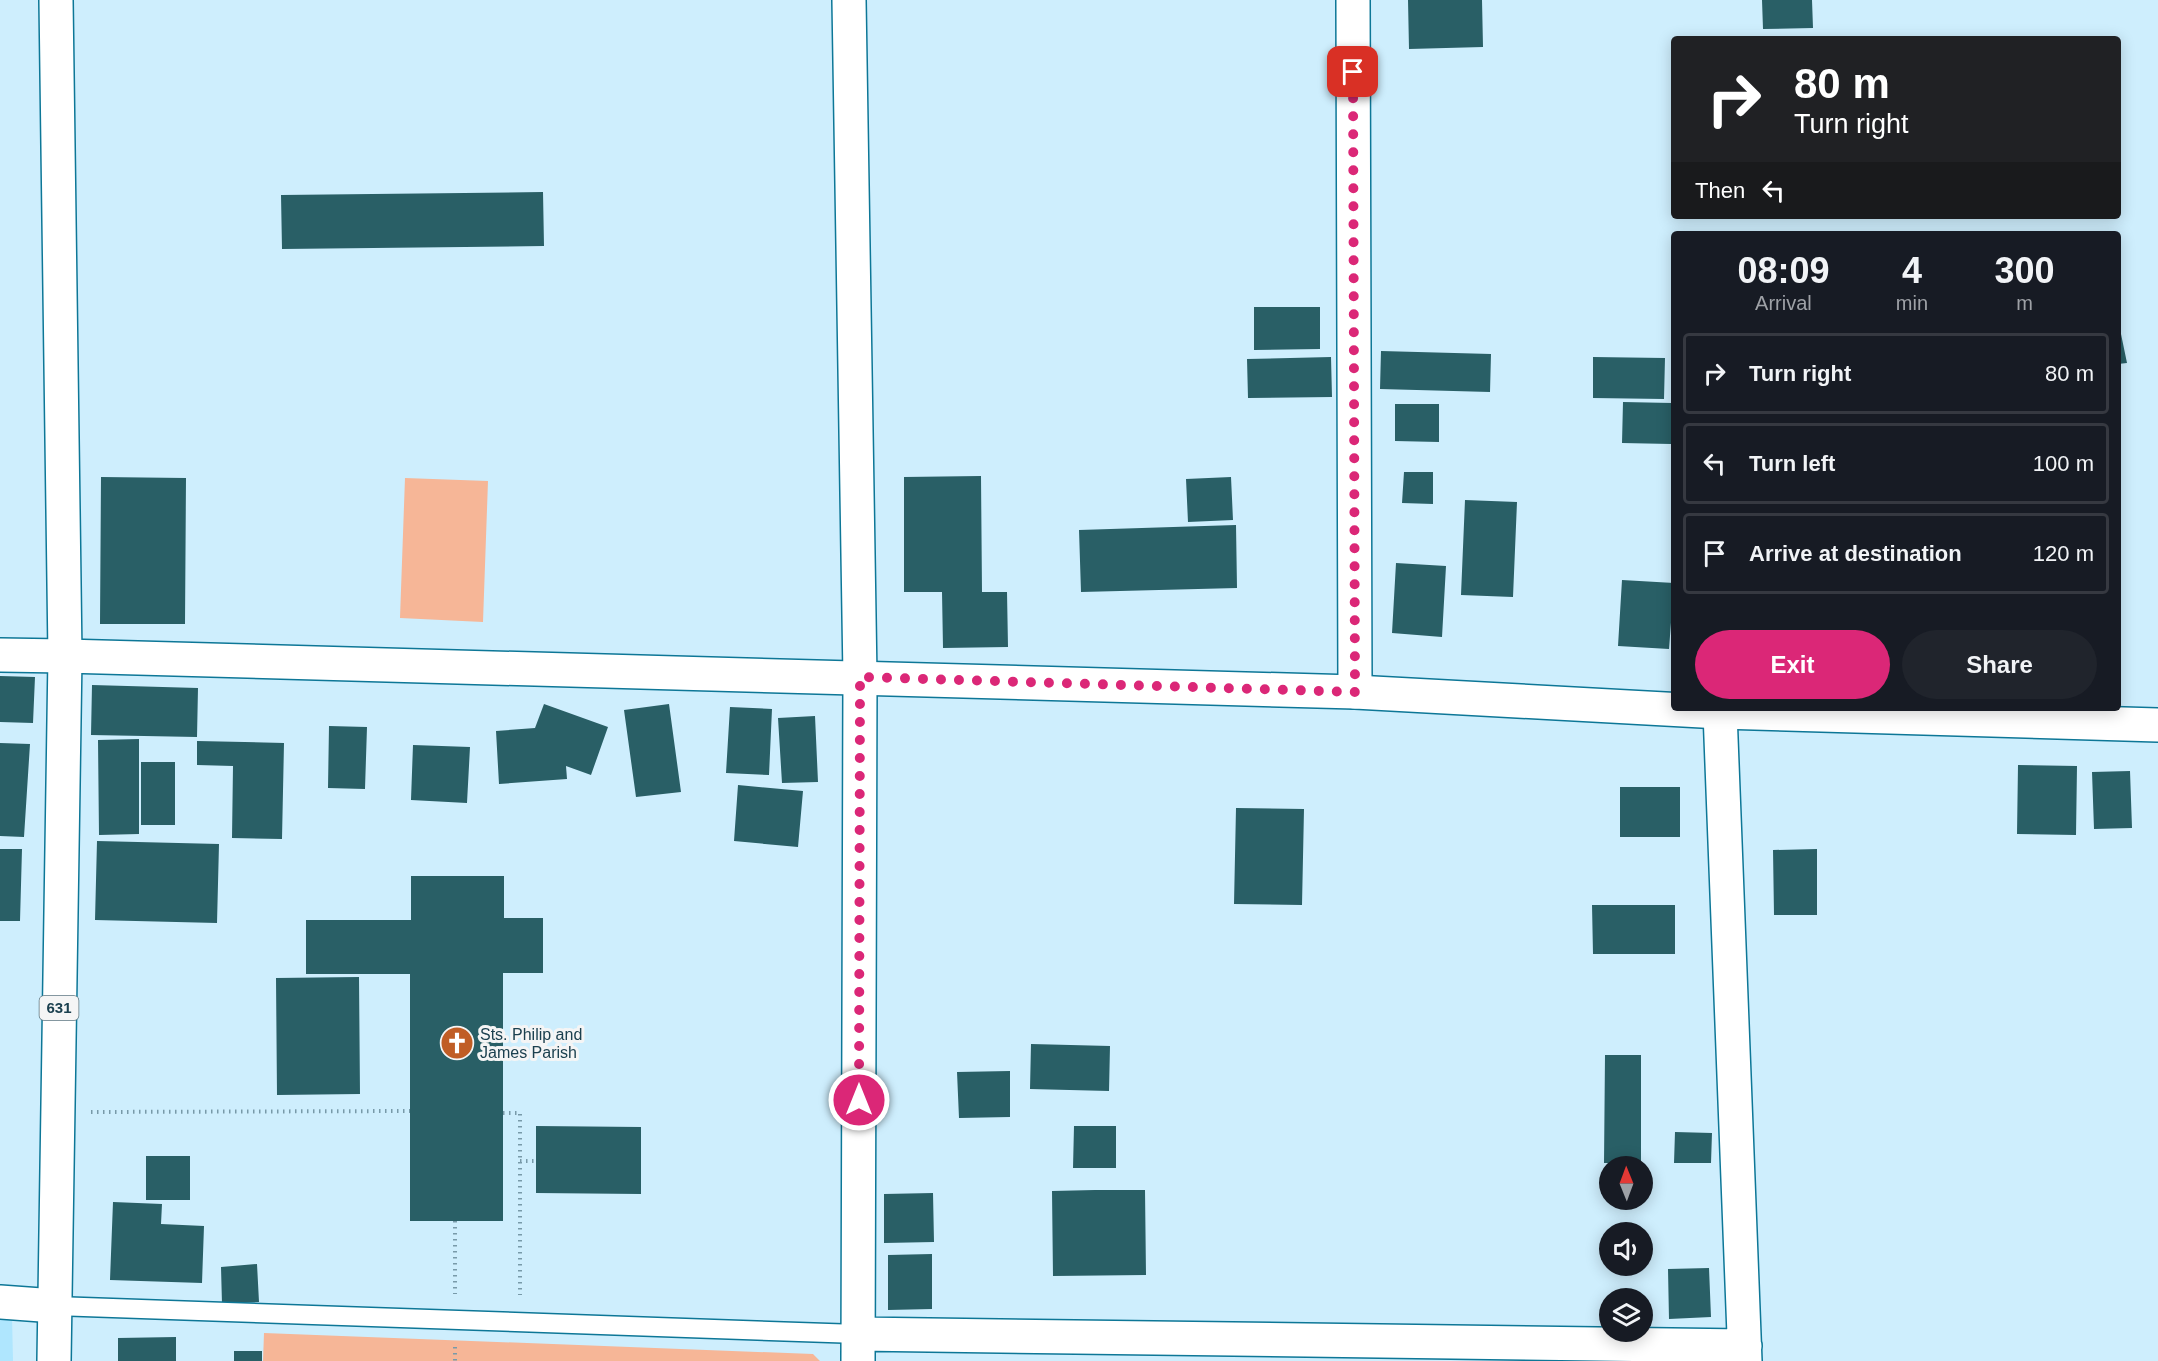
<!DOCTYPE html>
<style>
:root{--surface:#171b24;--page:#20242c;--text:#f1f3f6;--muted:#9ea1a6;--line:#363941;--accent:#db2777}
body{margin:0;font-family:Arial,sans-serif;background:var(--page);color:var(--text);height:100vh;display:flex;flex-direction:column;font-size:22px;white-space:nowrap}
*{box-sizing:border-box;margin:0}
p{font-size:20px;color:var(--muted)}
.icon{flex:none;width:33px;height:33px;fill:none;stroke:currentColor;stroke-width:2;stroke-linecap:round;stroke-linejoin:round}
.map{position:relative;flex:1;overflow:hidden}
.drawer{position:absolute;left:1671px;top:231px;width:450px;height:480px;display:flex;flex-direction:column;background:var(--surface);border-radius:6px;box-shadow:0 3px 15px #0003}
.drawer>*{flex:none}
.banner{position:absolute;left:1671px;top:36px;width:450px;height:183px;border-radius:6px;box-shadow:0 3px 15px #0003;background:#202124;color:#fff;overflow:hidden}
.needle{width:39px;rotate:359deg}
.controls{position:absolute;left:1599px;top:1156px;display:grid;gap:12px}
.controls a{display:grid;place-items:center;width:54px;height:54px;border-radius:50%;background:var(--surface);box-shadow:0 3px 15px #0003;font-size:30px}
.pin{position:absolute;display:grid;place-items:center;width:51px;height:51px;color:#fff;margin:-26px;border-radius:12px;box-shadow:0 3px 9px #0006}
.me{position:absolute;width:66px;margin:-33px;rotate:0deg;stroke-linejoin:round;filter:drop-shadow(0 0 4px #0008)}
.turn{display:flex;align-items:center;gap:21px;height:126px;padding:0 24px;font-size:27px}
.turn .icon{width:78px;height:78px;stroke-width:2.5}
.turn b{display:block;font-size:42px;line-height:51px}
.then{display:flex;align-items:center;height:57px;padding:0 24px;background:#0003;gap:12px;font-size:22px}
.eta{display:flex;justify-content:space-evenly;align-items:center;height:102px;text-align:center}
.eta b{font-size:36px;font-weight:700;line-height:42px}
.action{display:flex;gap:12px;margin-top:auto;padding:12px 24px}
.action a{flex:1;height:69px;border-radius:36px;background:var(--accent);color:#fff;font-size:24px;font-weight:700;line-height:69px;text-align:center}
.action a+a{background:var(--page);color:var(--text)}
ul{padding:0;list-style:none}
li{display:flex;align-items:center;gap:18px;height:81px;margin:0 12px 9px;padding:0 12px;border:3px solid var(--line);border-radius:6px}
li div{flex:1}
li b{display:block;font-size:22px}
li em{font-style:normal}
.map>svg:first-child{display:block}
.built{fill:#afe6fe}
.green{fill:#f6b697}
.building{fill:#295f66}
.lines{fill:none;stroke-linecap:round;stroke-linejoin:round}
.service-casing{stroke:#0d7797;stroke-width:21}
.minor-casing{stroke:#0d7797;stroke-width:36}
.tertiary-casing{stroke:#0d7797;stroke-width:36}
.primary-casing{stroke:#0d7797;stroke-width:36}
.path{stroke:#789aa9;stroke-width:4;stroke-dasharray:1.5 4.5;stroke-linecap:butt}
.service{stroke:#fff;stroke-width:18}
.minor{stroke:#fff;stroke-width:33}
.tertiary{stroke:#fff;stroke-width:33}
.primary{stroke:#fff;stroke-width:33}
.route{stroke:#db2777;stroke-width:10;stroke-dasharray:0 18}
.labels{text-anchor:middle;stroke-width:6;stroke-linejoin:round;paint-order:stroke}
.shield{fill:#f5f5f5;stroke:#5c7681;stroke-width:1.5}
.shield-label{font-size:15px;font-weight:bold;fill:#1b404f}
.poi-label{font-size:16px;fill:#1b404f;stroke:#f5f5f5;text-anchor:start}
</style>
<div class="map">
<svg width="2158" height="1361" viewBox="0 0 2158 1361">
<rect width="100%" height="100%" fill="#ceeefd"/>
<path class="built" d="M0,1315L12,1316L13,1361H0Z"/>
<path class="green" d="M405,478L488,481L483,622L400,618Z
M264,1333L813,1354L820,1361H263Z"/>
<path class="building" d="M1408,0H1482L1483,47L1409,49Z
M1762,0H1812L1813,28L1763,29Z
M543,192L544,246L282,249L281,195Z
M1254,307H1320V349L1254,350Z
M2118,334H2121L2127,363L2118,364Z
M1381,351L1491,354L1490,392L1380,389Z
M1331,357L1332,397L1248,398L1247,359Z
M1593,357L1665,358L1664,399L1593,398Z
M1623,402L1672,403L1671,444L1622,443Z
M1395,404H1439V442L1395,441Z
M1404,472H1433V504L1402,503Z
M981,476L982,592H1007L1008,647L943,648L942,592H904V477Z
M101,477L186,478L185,624H100Z
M1231,477L1233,520L1188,522L1186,479Z
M1465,500L1517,502L1513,597L1461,595Z
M1236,525L1237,588L1081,592L1079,530Z
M1396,563L1446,566L1442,637L1392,633Z
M1622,580L1674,583L1669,649L1618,646Z
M0,676L35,677L33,723L0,722Z
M92,685L198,688L197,737L91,735Z
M544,704L608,727L591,775L566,766L567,779L499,784L496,731L535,728Z
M669,704L681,792L636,797L624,710Z
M730,707L772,709L769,775L726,773Z
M815,716L818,782L782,783L778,718Z
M329,726L367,727L365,789L328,788Z
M139,739V834L99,835L98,740Z
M197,741L284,743L282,839L232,838L233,766L197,765Z
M0,743L30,744L24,837L0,836Z
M413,745L470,747L467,803L411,800Z
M141,762H175V825H141Z
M2018,765L2077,766L2076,835L2017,834Z
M2130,771L2132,828L2094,829L2092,772Z
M738,785L803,791L798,847L734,841Z
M1620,787H1680V837H1620Z
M1236,808L1304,809L1302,905L1234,904Z
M97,841L219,844L217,923L95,920Z
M0,849H22L20,921H0Z
M1817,849V915H1774L1773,850Z
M411,876H504V918H543V973H503V1221H410V974H306V920H411Z
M1592,905H1675V954H1593Z
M359,977L360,1094L277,1095L276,978Z
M1031,1044L1110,1046L1109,1091L1030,1089Z
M1605,1055H1641V1163H1604Z
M1010,1071V1117L959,1118L957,1072Z
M536,1126L641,1127V1194L536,1193Z
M1074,1126H1116V1168H1073Z
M1675,1132L1712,1133L1711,1163H1674Z
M146,1156H190V1200H146Z
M1095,1190H1145L1146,1275L1053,1276L1052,1191Z
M933,1193L934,1242L884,1243V1194Z
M113,1202L162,1204L161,1224L204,1226L202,1283L110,1280Z
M932,1254V1309L888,1310V1255Z
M257,1264L259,1302L222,1304L221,1267Z
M1709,1268L1711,1317L1669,1319L1668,1269Z
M176,1337V1361H118V1338Z
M234,1351H262V1361H234Z"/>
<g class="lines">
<g class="service-casing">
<path id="service" d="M55,1306L858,1334"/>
</g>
<g class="minor-casing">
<path id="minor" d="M56,0L65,656
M849,0L860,677L858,1361
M1353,0L1355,692
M1720,712L1745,1361
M0,1302L55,1306
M858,1334L1745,1346"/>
</g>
<g class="tertiary-casing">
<path id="tertiary" d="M0,655L65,656"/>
</g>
<g class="primary-casing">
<path id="primary" d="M54,1361L65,656L1355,692L1720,712L2158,725"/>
</g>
<path class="path" d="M91,1112L410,1111
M503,1113H520V1295
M520,1161H536
M455,1221V1294
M455,1347V1361"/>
<use href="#service" class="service"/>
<use href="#minor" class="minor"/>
<use href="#tertiary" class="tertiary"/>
<use href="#primary" class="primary"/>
</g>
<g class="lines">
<path class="route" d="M859,1100L860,677L1355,692L1353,72"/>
</g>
<defs>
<g id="church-disc" transform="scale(1.725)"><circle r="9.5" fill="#c05d25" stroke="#f5f5f5"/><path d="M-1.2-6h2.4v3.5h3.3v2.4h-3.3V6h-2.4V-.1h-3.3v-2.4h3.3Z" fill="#fff"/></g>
</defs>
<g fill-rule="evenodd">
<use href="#church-disc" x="457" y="1043"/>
</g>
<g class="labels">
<rect class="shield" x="39.5" y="996" width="39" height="24" rx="4.5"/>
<g class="shield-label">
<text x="59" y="1013">631</text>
</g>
<g class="poi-label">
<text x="480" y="1040">Sts. Philip and<tspan x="480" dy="18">James Parish</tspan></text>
</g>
</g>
</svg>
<div class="controls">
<a><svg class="needle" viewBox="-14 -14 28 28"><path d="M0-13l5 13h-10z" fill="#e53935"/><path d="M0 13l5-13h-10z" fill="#9ea1a6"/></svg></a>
<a><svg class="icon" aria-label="sound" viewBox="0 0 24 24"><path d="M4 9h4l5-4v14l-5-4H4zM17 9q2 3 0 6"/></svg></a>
<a><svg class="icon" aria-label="layers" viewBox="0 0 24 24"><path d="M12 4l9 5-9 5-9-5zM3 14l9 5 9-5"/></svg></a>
</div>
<div class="pin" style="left:1353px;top:72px;background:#d93025"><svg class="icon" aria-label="arrive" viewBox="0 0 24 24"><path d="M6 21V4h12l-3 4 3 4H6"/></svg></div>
<svg class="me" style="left:859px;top:1100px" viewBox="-20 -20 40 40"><circle r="17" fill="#db2777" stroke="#fff" stroke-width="3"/><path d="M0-11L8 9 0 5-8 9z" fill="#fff"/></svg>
<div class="banner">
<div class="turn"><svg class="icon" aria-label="right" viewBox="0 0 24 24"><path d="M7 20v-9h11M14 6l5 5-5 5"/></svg><div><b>80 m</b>Turn right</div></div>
<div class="then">Then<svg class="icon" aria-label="left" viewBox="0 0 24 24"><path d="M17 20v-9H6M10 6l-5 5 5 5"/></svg></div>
</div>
<section class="drawer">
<div class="eta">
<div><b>08:09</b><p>Arrival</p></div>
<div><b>4</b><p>min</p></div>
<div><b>300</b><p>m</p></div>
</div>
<ul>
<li><svg class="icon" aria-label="right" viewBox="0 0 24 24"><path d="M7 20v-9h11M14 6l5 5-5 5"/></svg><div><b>Turn right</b></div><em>80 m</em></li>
<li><svg class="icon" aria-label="left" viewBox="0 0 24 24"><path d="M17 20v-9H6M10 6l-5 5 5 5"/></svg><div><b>Turn left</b></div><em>100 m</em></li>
<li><svg class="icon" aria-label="arrive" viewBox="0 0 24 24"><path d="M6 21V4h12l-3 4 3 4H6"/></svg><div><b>Arrive at destination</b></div><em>120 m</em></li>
</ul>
<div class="action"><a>Exit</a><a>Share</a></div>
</section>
</div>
